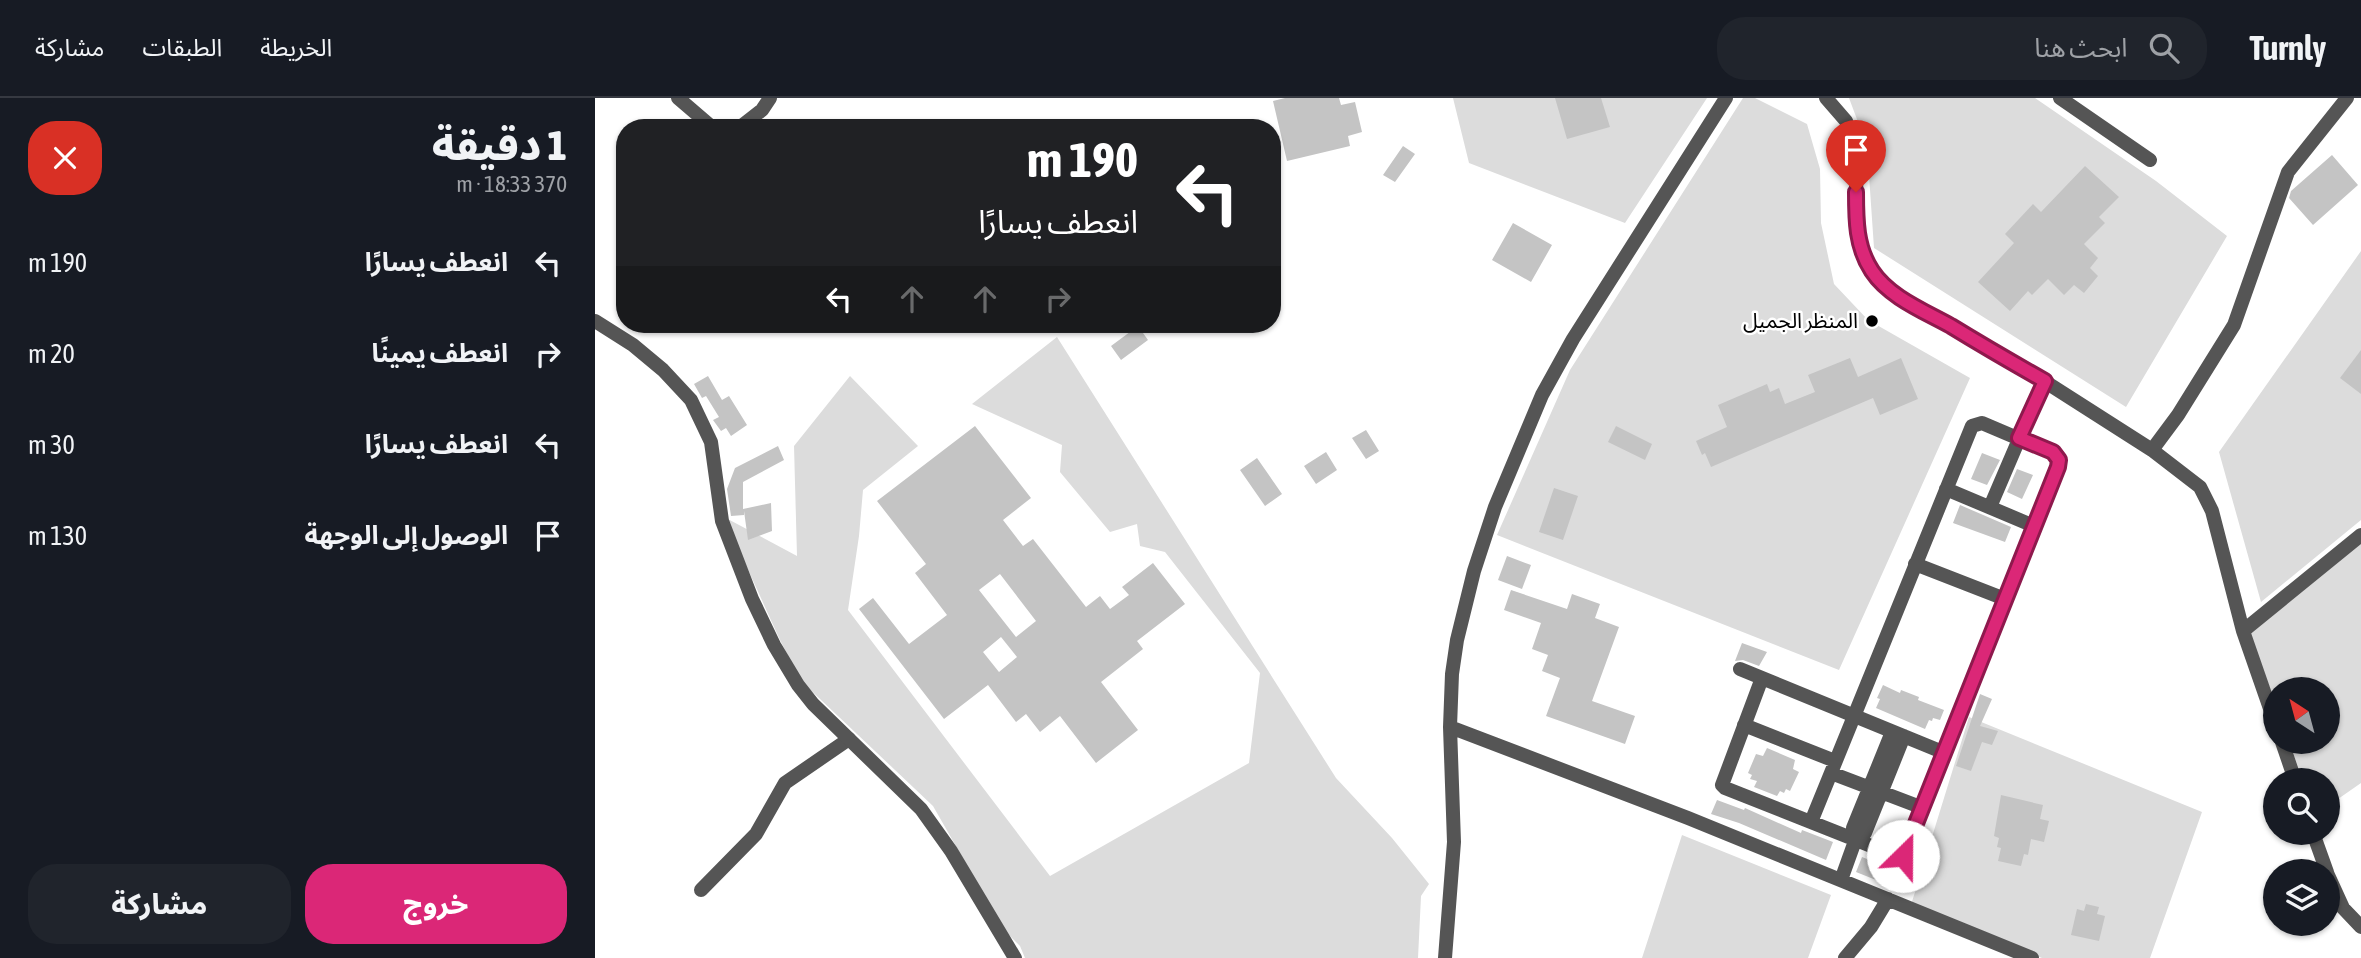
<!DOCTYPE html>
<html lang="ar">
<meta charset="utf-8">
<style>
:root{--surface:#171b24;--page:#20242c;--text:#f1f3f6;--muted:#9ea1a6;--line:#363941;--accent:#db2777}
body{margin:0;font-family:"Asap Condensed","Noto Sans Arabic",sans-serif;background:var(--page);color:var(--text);direction:rtl;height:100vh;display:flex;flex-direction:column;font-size:26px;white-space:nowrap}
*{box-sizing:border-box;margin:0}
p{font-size:23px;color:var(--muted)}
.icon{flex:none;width:38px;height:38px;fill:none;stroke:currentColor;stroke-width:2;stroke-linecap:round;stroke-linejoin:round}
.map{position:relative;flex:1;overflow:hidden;direction:ltr}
.details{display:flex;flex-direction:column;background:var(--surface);width:595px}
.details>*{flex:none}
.hud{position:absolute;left:21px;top:21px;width:665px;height:214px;border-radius:28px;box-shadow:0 2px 5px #0004;direction:rtl;background:#202124;color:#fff;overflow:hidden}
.needle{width:46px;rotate:324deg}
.buttons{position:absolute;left:1668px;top:579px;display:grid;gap:14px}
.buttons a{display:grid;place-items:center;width:77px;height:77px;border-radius:50%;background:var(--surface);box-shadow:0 2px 5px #0004;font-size:35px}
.pin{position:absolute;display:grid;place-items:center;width:60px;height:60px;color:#fff;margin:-72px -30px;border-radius:50% 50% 50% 0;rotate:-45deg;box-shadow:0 0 7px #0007}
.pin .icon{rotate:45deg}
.me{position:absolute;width:77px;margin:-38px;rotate:23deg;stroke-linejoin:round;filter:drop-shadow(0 0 5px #0008)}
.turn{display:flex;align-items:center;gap:24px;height:147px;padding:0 28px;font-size:32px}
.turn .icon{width:91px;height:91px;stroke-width:2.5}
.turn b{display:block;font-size:49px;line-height:60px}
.lanes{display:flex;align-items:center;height:66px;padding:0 28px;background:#0003;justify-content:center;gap:35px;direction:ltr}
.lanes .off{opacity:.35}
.round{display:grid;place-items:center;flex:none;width:74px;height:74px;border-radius:28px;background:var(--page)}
.headline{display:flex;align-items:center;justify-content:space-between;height:119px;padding:0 28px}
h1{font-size:42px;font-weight:800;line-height:52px}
.action{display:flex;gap:14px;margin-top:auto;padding:14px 28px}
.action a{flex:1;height:80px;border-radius:28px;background:var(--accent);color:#fff;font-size:28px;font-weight:800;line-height:80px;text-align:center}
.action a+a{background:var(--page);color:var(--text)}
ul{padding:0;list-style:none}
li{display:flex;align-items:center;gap:21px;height:91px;padding:0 28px}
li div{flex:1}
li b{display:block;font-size:26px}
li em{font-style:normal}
header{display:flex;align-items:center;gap:42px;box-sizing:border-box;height:98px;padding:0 35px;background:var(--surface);border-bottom:2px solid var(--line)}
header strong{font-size:33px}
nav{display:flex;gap:38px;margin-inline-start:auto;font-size:24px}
.search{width:490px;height:63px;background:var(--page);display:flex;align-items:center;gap:18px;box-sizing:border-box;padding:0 24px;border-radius:28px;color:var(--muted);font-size:26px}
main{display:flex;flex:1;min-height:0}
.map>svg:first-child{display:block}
.green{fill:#dcdcdc}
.building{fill:#c4c4c4;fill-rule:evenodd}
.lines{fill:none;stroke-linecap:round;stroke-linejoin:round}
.minor{stroke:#555;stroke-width:14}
.tertiary{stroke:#555;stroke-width:14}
.route-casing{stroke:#8e194d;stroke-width:18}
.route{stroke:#db2777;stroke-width:12}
.poi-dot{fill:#000;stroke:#fff;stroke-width:2.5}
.labels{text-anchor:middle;stroke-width:5;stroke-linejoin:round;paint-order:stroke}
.poi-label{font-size:21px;fill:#000;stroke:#fff;text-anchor:end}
</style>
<header>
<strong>Turnly</strong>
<div class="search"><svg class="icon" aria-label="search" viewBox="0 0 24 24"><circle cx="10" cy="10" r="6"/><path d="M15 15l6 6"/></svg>ابحث هنا</div>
<nav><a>الخريطة</a><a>الطبقات</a><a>مشاركة</a></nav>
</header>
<main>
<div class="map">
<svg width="1766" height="860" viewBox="0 0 1766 860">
<rect width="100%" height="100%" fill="#fff"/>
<path class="green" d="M858,0H1112L1030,125L874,65Z
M1148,0H1160L1212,26L1225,71L1226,125L1239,186L1273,222L1375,280L1244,572L902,437L975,272Z
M1254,0H1440L1561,83L1632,138L1531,309L1279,150L1272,48Z
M1766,153V422L1666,504L1624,354Z
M462,239L741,680L797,740L834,786L826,798L823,860H430L425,848L409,832L338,708L206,583L185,542L129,419L202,458L199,348L255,278L323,348L268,392L264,438L253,512L455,778L654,665L665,575L570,454L545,448L542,426L515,434L465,374L467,347L377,306Z
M1766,443V685L1733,708L1732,682H1708L1694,644H1732V592H1680V604L1654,533Z
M1374,619L1607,714L1555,860H1447L1316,807Z
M1087,737L1236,797L1213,860H1047Z"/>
<path class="building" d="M690,0H744L746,7L760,4L767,34L753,38L755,48L692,63L678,3Z
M960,0H1006L1015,29L972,41Z
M808,48L820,56L800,84L788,77Z
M1737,57L1763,87L1718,127L1694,100L1696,93Z
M1490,68L1524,99L1504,119L1510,125L1489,146L1503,160L1495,170L1503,178L1489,195L1479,187L1469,197L1453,181L1437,197L1433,193L1415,213L1383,184L1419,145L1410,136L1438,106L1446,114Z
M918,125L957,147L936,184L897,162Z
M543,228L553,242L526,262L516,248Z
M1766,252V296L1745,280Z
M1255,260L1263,279L1306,260L1323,301L1285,317L1278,300L1116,369L1110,355L1107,357L1101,343L1132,329L1123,307L1172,286L1175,294L1184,290L1190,306L1220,294L1213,277Z
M113,278L127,302L134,298L152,327L136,338L131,330L126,333L118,322L124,319L111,298L107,300L99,286Z
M380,328L436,400L408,422L428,448L438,441L491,509L505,498L515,511L534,497L527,489L558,465L590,506L542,543L548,551L506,584L543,632L501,665L465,618L445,634L431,616L421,624L393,587L349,621L264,511L278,500L314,546L352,517L320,475L331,466L282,403ZM405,476L441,523L421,539L384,492ZM406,539L422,559L404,574L388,554Z
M1021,328L1057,346L1050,362L1013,344Z
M771,332L784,353L771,361L757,340Z
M183,348L189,362L148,384V411L176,405L177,433L153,442L149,413V417L136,418L132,391L140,370Z
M731,354L742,372L721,386L709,368Z
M1387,355L1405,362L1392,387L1376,381Z
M662,360L687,396L670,408L645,372Z
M1422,371L1438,377L1427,401L1412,394Z
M959,390L983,398L968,442L944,434Z
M1365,407L1416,429L1410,444L1358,425Z
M912,458L936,467L927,491L903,482Z
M916,492L972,511L977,496L1005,506L1000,520L1024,529L997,603L1040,618L1030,646L951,618L965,580L947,573L953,557L937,551L946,525L909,512Z
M1147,545L1172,554L1164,568L1148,562L1140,563Z
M1288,587L1305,595L1306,592L1324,599L1323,602L1349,612L1345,622L1338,620L1337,623L1334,622L1330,631L1281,610L1285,601L1282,600Z
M1385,596L1397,601L1385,628L1403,633L1397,647L1387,644L1376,673L1361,668Z
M1172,650L1200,662L1198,671L1204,674L1195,693L1191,691L1189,695L1185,693L1182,698L1159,689L1162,683L1155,681L1157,677L1153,675L1161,656L1168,658Z
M1406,697L1448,707L1445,721L1454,723L1449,744L1436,741L1433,757L1429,756L1426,768L1403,763L1406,750L1402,749L1404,740L1399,738Z
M1122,702L1149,712L1150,710L1206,735L1207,732L1238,744L1231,762L1144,725L1116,716Z
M1267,759L1307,775L1301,790L1261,774Z
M1491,806L1504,809L1502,816L1510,818L1504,843L1476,837L1482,811L1489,813Z"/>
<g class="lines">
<path class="minor" d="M83,0L118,30
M1231,0L1251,23L1257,43L1261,74L1262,134L1267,154L1276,171L1286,185L1309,201L1449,283L1557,352L1605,389L1617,413L1648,533L1680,625
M1465,0L1555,62
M144,30L167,12L175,0
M1557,352L1583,317L1639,227L1693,74L1752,0
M1351,391L1439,428
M1395,409L1449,283
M1320,466L1410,501
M1648,533L1766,437
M1145,571L1350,655
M1167,580L1127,687L1130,690L1304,759L1308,758L1463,369L1462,357L1387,325L1377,328L1216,724
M1149,627L1240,663
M855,629L1093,720L1437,860
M1687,644L1700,682
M1236,675L1328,710
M1718,735L1732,774
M1260,743L1270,735L1309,638
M1732,775L1748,810L1766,829
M1246,782L1260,743L1258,730L1297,634
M106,792L161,736L190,685L254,641
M850,860L859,744L855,629L857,576L862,542L879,473L900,409L947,297L978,241L1131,0
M1250,860L1276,829L1293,801"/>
<path class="tertiary" d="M0,223L38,247L68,272L96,302L116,344L127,423L157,501L179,547L203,587L218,606L326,711L356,753L420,860"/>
</g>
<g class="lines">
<g class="route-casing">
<path id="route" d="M1261,94C1261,122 1261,149 1277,173C1294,199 1329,213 1356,228C1387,247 1418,265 1450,283L1424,340L1458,354L1464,362L1463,369L1308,758"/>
</g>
<use href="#route" class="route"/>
</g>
<circle class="poi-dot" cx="1277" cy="223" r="7"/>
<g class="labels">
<g class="poi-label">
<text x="1263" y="230">المنظر الجميل</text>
</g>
</g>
</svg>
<div class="buttons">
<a><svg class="needle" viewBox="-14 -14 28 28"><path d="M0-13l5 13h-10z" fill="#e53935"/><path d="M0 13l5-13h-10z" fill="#9ea1a6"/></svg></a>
<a><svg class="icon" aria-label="search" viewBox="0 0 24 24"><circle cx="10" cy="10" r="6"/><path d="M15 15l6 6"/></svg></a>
<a><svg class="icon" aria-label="layers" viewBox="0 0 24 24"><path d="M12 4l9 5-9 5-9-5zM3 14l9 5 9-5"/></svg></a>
</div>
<div class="pin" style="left:1261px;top:94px;background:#d93025"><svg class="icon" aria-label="arrive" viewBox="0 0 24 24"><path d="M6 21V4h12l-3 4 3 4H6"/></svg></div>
<svg class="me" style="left:1308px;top:758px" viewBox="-20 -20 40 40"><circle r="19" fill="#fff"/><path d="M0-13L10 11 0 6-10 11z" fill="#db2777"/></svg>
<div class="hud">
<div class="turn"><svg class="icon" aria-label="left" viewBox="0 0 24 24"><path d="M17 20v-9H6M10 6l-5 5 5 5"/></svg><div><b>190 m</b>انعطف يسارًا</div></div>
<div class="lanes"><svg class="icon" aria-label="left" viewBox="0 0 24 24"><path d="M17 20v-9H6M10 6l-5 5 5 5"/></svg><svg class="icon off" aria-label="ahead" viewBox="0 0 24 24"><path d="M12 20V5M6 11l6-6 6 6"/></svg><svg class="icon off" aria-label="ahead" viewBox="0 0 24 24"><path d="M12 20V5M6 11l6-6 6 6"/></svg><svg class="icon off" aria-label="right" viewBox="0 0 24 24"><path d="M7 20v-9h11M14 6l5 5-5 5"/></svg></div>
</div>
</div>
<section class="details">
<div class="headline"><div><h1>1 دقيقة</h1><p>370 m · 18:33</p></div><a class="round" style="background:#d93025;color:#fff"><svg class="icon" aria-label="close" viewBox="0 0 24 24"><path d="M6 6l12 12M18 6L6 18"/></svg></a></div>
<ul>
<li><svg class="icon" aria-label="left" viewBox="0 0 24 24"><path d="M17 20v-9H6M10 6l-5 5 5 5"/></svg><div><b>انعطف يسارًا</b></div><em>190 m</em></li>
<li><svg class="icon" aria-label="right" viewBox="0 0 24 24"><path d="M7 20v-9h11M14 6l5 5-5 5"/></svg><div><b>انعطف يمينًا</b></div><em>20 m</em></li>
<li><svg class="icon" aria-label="left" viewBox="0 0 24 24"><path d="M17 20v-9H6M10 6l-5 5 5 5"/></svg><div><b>انعطف يسارًا</b></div><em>30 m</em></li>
<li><svg class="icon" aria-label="arrive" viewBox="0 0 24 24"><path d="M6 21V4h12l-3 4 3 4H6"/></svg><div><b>الوصول إلى الوجهة</b></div><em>130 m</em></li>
</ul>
<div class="action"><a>خروج</a><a>مشاركة</a></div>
</section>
</main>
